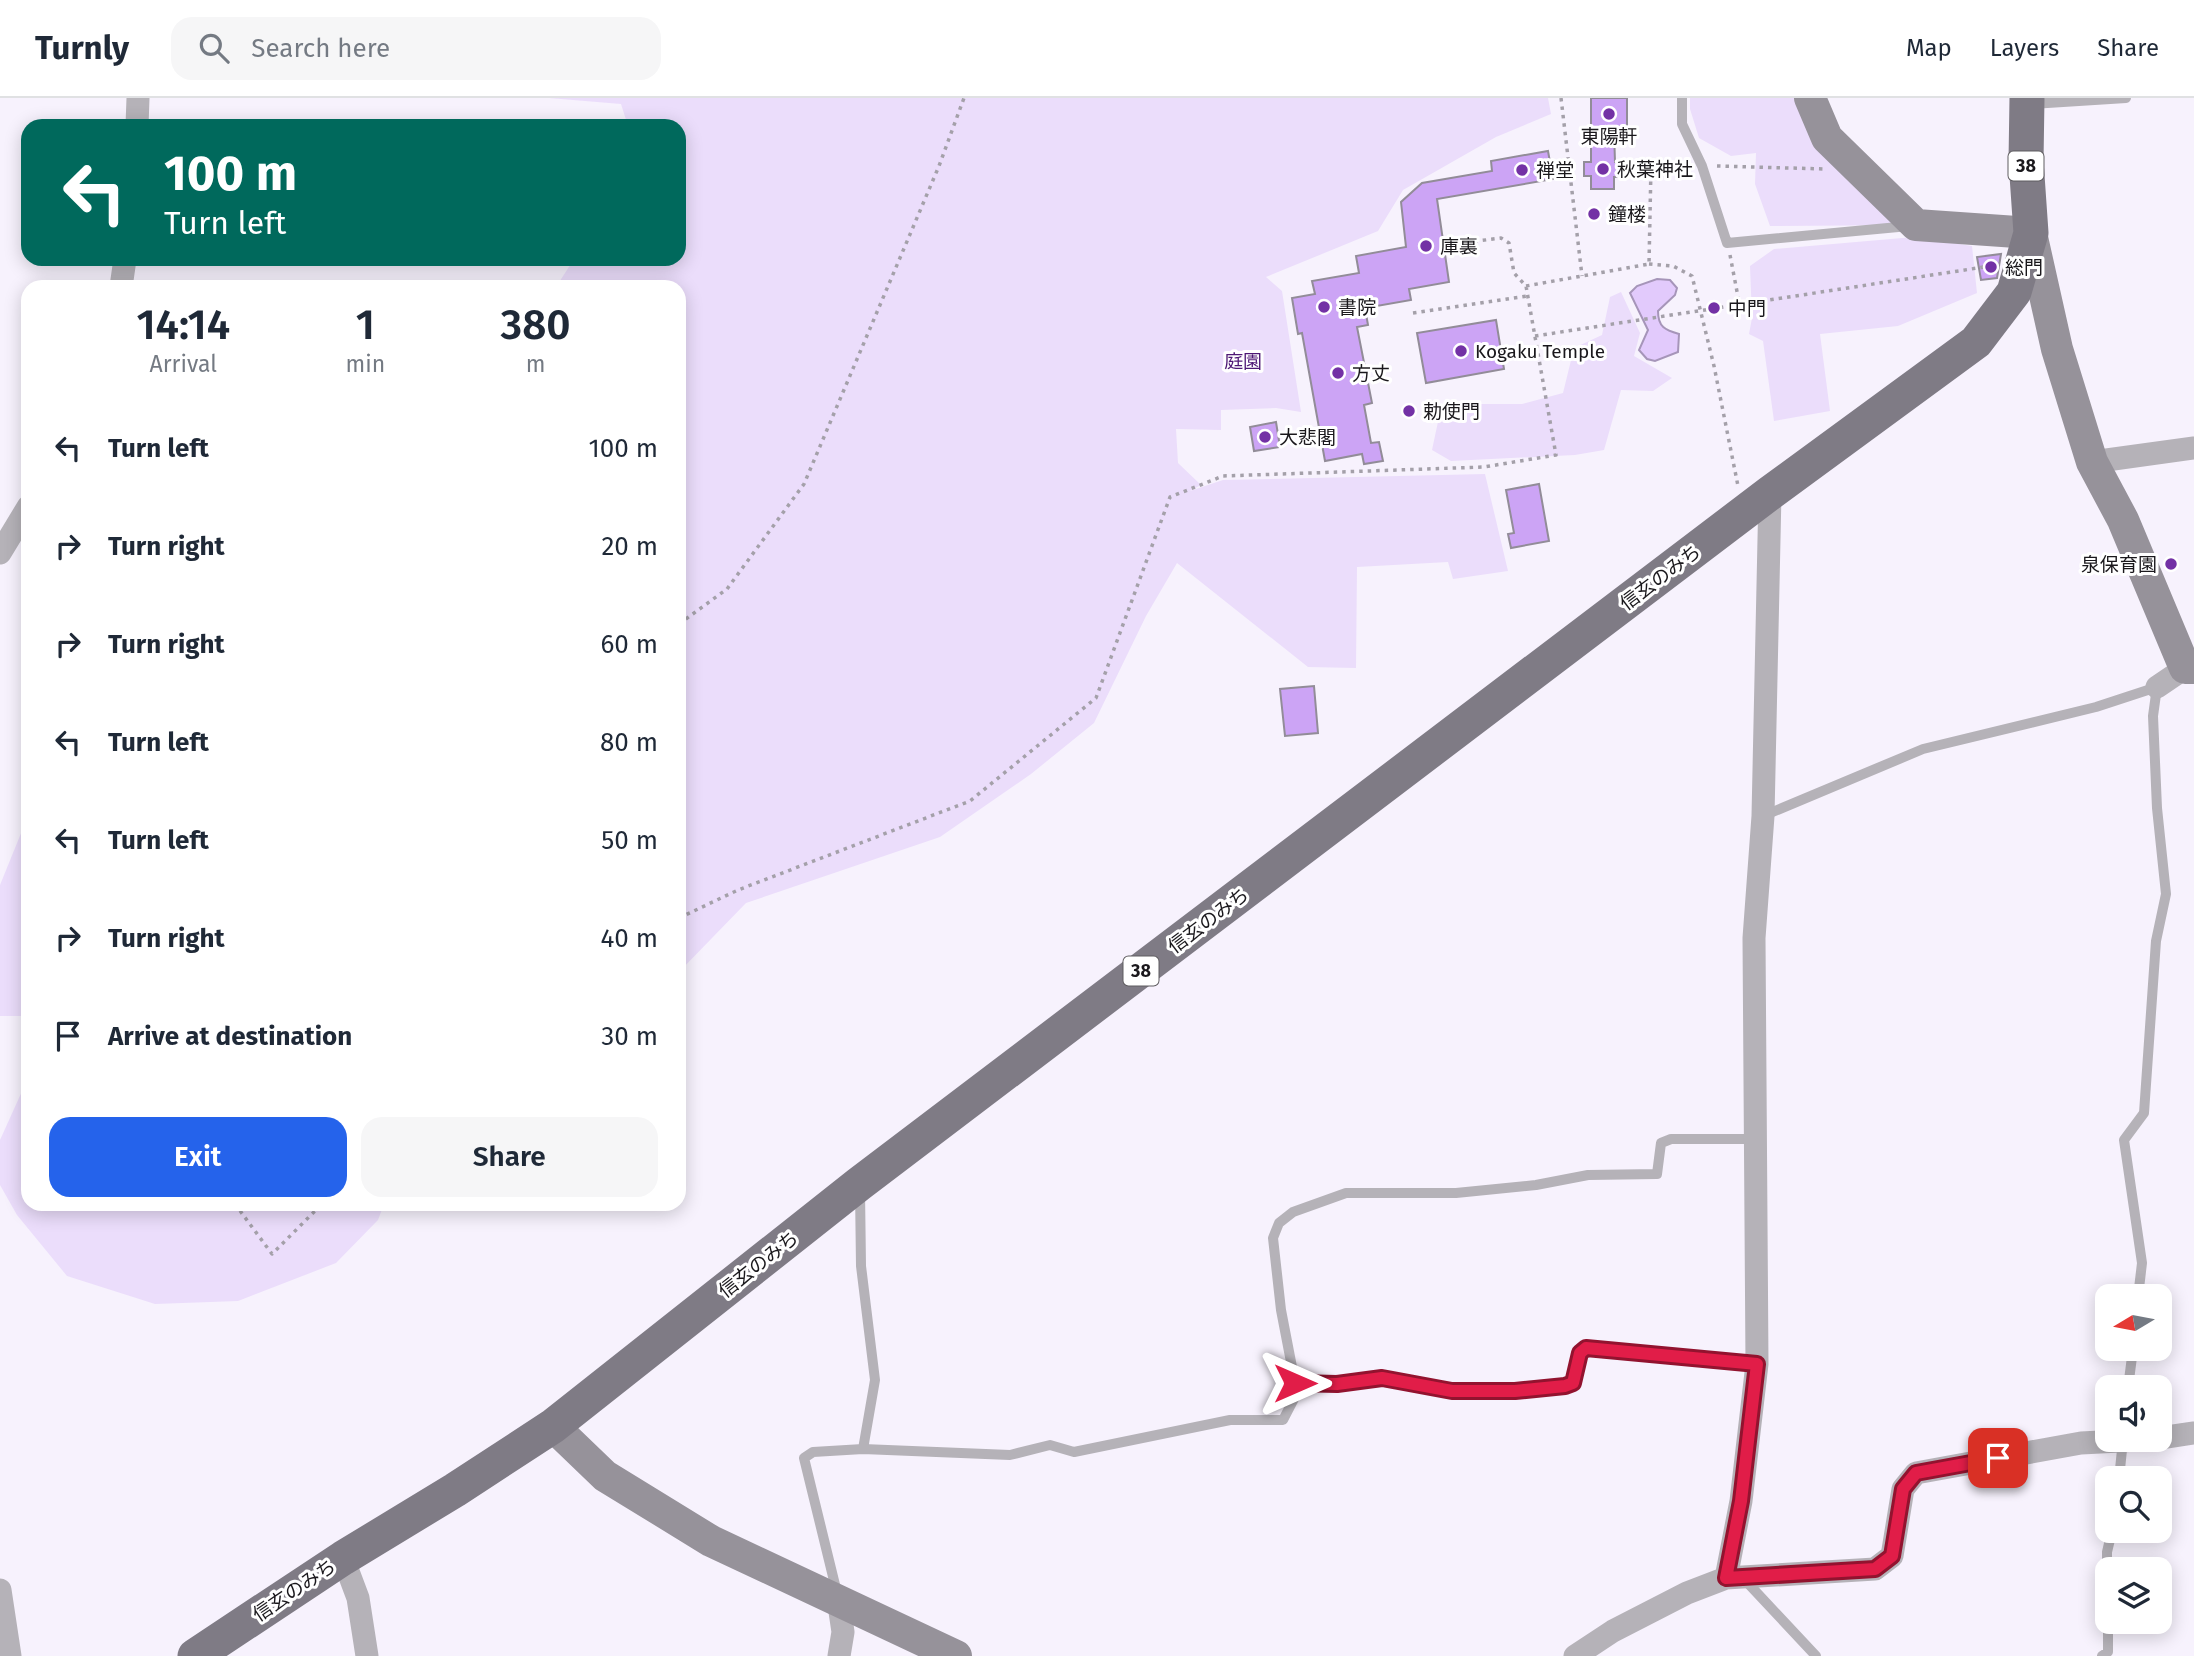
<!DOCTYPE html>
<meta charset="utf-8">
<style>
:root{--surface:#fff;--page:#f6f6f7;--text:#1f2937;--muted:#747a83;--line:#e0e1e3;--accent:#2563eb}
body{margin:0;font-family:"Fira Sans","Noto Sans JP",sans-serif;background:var(--page);color:var(--text);height:100vh;display:flex;flex-direction:column;font-size:26px;white-space:nowrap}
*{box-sizing:border-box;margin:0}
p{font-size:23px;color:var(--muted)}
.icon{flex:none;width:38px;height:38px;fill:none;stroke:currentColor;stroke-width:2;stroke-linecap:round;stroke-linejoin:round}
.map{position:relative;flex:1;overflow:hidden}
.sheet{position:absolute;left:21px;top:182px;width:665px;height:931px;display:flex;flex-direction:column;background:var(--surface);border-radius:21px;box-shadow:0 4px 18px #0003}
.sheet>*{flex:none}
.top-card{position:absolute;left:21px;top:21px;width:665px;height:147px;border-radius:21px;box-shadow:0 4px 18px #0003;background:#00695c;color:#fff;overflow:hidden}
.needle{width:46px;rotate:260deg}
.fabs{position:absolute;left:2095px;top:1186px;display:grid;gap:14px}
.fabs a{display:grid;place-items:center;width:77px;height:77px;border-radius:14px;background:var(--surface);box-shadow:0 4px 18px #0003;font-size:35px}
.pin{position:absolute;display:grid;place-items:center;width:60px;height:60px;color:#fff;margin:-30px;border-radius:14px;box-shadow:0 4px 10px #0006}
.me{position:absolute;width:77px;margin:-38px;rotate:90deg;stroke-linejoin:round;filter:drop-shadow(0 0 5px #0008)}
.turn{display:flex;align-items:center;gap:24px;height:147px;padding:0 28px;font-size:32px}
.turn .icon{width:91px;height:91px;stroke-width:2.5}
.turn b{display:block;font-size:49px;line-height:60px}
.eta{display:flex;justify-content:space-evenly;align-items:center;height:119px;text-align:center}
.eta b{font-size:42px;font-weight:600;line-height:49px}
.action{display:flex;gap:14px;margin-top:auto;padding:14px 28px}
.action a{flex:1;height:80px;border-radius:21px;background:var(--accent);color:#fff;font-size:28px;font-weight:600;line-height:80px;text-align:center}
.action a+a{background:var(--page);color:var(--text)}
ul{padding:0;list-style:none}
li{display:flex;align-items:center;gap:21px;height:98px;padding:0 28px}
li div{flex:1}
li b{display:block;font-size:26px}
li em{font-style:normal}
header{display:flex;align-items:center;gap:42px;box-sizing:border-box;height:98px;padding:0 35px;background:var(--surface);border-bottom:2px solid var(--line)}
header strong{font-size:33px}
nav{display:flex;gap:38px;margin-inline-start:auto;font-size:24px}
.search{width:490px;height:63px;background:var(--page);display:flex;align-items:center;gap:18px;box-sizing:border-box;padding:0 24px;border-radius:21px;color:var(--muted);font-size:26px}
.map>svg:first-child{display:block}
.green{fill:#ebddfb}
.water{fill:#e2cafc;stroke:#a695b9;stroke-width:2}
.building{fill:#cca4f5;stroke:#928c98;stroke-width:2}
.lines{fill:none;stroke-linecap:round;stroke-linejoin:round}
.path{stroke:#a4a0a9;stroke-width:3.5;stroke-dasharray:3.5 5;stroke-linecap:butt}
.lane{stroke:#b5b2b8;stroke-width:10}
.street{stroke:#b5b2b8;stroke-width:23}
.secondary{stroke:#96929a;stroke-width:32}
.primary{stroke:#7f7b85;stroke-width:35}
.route-casing{stroke:#92132f;stroke-width:18}
.route{stroke:#e11d48;stroke-width:12}
.poi-dot{fill:#7331a5;stroke:#fff;stroke-width:2.5}
.labels{text-anchor:middle;stroke-width:6;stroke-linejoin:round;paint-order:stroke}
.shield{fill:#fff;stroke:#5f5d60;stroke-width:2}
.shield-label{font-size:18px;font-weight:bold;fill:#1a181c}
.poi-label{font-size:19px;fill:#1a181c;stroke:#fff;text-anchor:start}
.park-label{font-size:19px;fill:#4e1875;stroke:#fff}
.street-label{font-size:19px;fill:#1a181c;stroke:#fff}
</style>
<header>
<strong>Turnly</strong>
<div class="search"><svg class="icon" aria-label="search" viewBox="0 0 24 24"><circle cx="10" cy="10" r="6"/><path d="M15 15l6 6"/></svg>Search here</div>
<nav><a>Map</a><a>Layers</a><a>Share</a></nav>
</header>
<div class="map">
<svg width="2194" height="1558" viewBox="0 0 2194 1558">
<rect width="100%" height="100%" fill="#f7f2fd"/>
<path class="green" d="M549,0H1548L1551,16L1496,39L1403,92L1378,133L1266,179L1282,193L1301,314L1276,310L1221,312V332L1176,331L1178,365L1201,387L1190,393L1223,382L1485,376L1508,473L1453,481L1448,464L1357,469L1356,570L1308,569L1177,465L1146,518L1094,625L1031,676L940,739L746,805L679,874V189H556L574,161H679V28H628L621,6Z
M1690,0H1810L1916,127L1770,128L1755,86L1756,55L1731,58L1699,40L1690,11Z
M1914,139L1972,148L1977,195L1898,228L1820,236L1830,313L1774,323L1763,243L1749,236L1752,220L1750,168L1774,151Z
M1621,194L1640,235L1634,258L1672,280L1653,293L1621,292L1604,352L1575,357L1451,363L1432,352L1439,319L1468,306H1522L1563,295L1574,250L1602,237L1610,199Z
M28,718V923L27,918H0V787Z
M28,980V1106H384L378,1122L336,1165L238,1203L155,1206L67,1178L17,1117L0,1087V1042Z"/>
<path class="water" d="M1657,181L1670,182L1677,190L1675,197L1658,213C1658,229 1665,232 1679,236L1678,254L1655,263L1647,261L1639,252L1648,232L1630,195L1637,188Z"/>
<path class="building" d="M1591,0H1627V32H1614L1615,64H1621L1622,79H1614V91H1591V78H1584V64H1591Z
M1548,53L1553,81L1437,101L1449,184L1409,191L1411,202L1365,210L1368,227L1357,229L1372,305L1364,307L1371,345L1379,344L1383,363L1364,366L1362,356L1325,363L1302,235L1298,236L1292,200L1315,196L1312,183L1359,175L1356,158L1406,149L1401,104L1422,85L1492,73L1491,63Z
M2001,156L1997,180L1981,182L1977,159Z
M1496,222L1504,271L1426,285L1417,235Z
M1276,324L1280,349L1254,353L1250,329Z
M1539,386L1549,443L1511,450L1508,436L1514,435L1506,392Z
M1314,588L1318,635L1285,638L1280,591Z"/>
<g class="lines">
<path class="path" d="M1561,0L1582,178
M1717,68L1825,71
M1730,157L1739,204
M1649,166L1673,168L1692,178L1714,268L1738,388
M1526,188L1649,166L1651,68H1689
M1413,215L1528,198
M1535,238L1997,167
M679,526L727,491L804,386L939,68L964,0
M679,820L738,792L970,703L1096,600L1170,399L1223,378L1484,369L1556,357L1526,188L1514,175L1509,145L1501,140L1446,147
M235,1106L272,1156L322,1106"/>
<path class="lane" d="M1682,0V26L1702,68L1727,145L1909,128
M2030,6L2126,0
M1763,718L1923,651L2096,609L2157,589L2153,618L2157,710L2166,796L2156,843L2144,1015L2124,1042L2142,1165L2138,1199
M860,1093L861,1168L875,1282L863,1351
M1295,1285H1337L1382,1280L1452,1293H1515L1565,1288L1572,1285L1580,1255L1586,1250L1757,1266
M2128,1290L2133,1251
M2119,1381L2123,1342
M2107,1472V1454L2112,1433
M1744,1481L1816,1558
M837,1495L804,1360L813,1354L863,1351L1010,1357L1050,1347L1074,1354L1230,1322H1283L1297,1295L1281,1212L1273,1140L1279,1125L1293,1114L1346,1095H1456L1536,1087L1588,1077L1657,1076L1661,1045L1671,1041H1755
M2102,1558L2108,1554V1524"/>
<path class="street" d="M137,28L138,0
M121,189L125,161
M2092,364L2194,350
M0,455L28,409
M2157,589L2185,570
M2160,1340L2194,1335
M343,1460L358,1500L367,1558
M1726,1480L1741,1403L1757,1266L1754,840L1763,718L1770,395
M0,1492L10,1558
M838,1500L843,1534L839,1558
M1575,1558L1613,1533L1687,1495L1726,1480L1875,1471L1892,1458L1903,1391L1916,1375L2081,1345L2139,1342"/>
<path class="secondary" d="M1810,0L1827,40L1916,127L2031,135L2057,251L2092,364L2123,422L2185,570H2194
M553,1328L605,1378L711,1443L956,1558"/>
<path class="primary" d="M195,1558L343,1460L455,1392L553,1328L859,1086L1770,395L1976,244L2014,194L2031,135L2026,63L2027,0"/>
</g>
<g class="lines">
<g class="route-casing">
<path id="route" d="M1295,1285L1337,1286L1382,1280L1452,1293H1515L1565,1288L1573,1285L1580,1255L1586,1250L1757,1266L1741,1403L1726,1480L1875,1471L1892,1458L1903,1391L1916,1375L1998,1360"/>
</g>
<use href="#route" class="route"/>
</g>
<g class="poi-dot">
<circle cx="1609" cy="16" r="7"/>
<circle cx="1603" cy="71" r="7"/>
<circle cx="1522" cy="72" r="7"/>
<circle cx="1594" cy="116" r="7"/>
<circle cx="1426" cy="148" r="7"/>
<circle cx="1991" cy="169" r="7"/>
<circle cx="1324" cy="209" r="7"/>
<circle cx="1714" cy="210" r="7"/>
<circle cx="1461" cy="253" r="7"/>
<circle cx="1338" cy="275" r="7"/>
<circle cx="1409" cy="313" r="7"/>
<circle cx="1265" cy="339" r="7"/>
<circle cx="2171" cy="466" r="7"/>
</g>
<g class="labels">
<g class="shield">
<rect x="2008.5" y="53.5" width="35" height="29" rx="5"/>
<rect x="1123.5" y="858.5" width="35" height="29" rx="5"/>
</g>
<g class="shield-label">
<text x="2026" y="74">38</text>
<text x="1141" y="879">38</text>
</g>
<g class="poi-label">
<text x="1609" y="45" text-anchor="middle">東陽軒</text>
<text x="1617" y="78">秋葉神社</text>
<text x="1536" y="79">禅堂</text>
<text x="1608" y="123">鐘楼</text>
<text x="1440" y="155">庫裏</text>
<text x="2005" y="176">総門</text>
<text x="1338" y="216">書院</text>
<text x="1728" y="217">中門</text>
<text x="1475" y="260">Kogaku Temple</text>
<text x="1352" y="282">方丈</text>
<text x="1423" y="320">勅使門</text>
<text x="1279" y="346">大悲閣</text>
<text x="2157" y="473" text-anchor="end">泉保育園</text>
</g>
<g class="park-label">
<text x="1243" y="270">庭園</text>
</g>
<g class="street-label">
<text transform="translate(1660 479) rotate(-37)" y="7">信玄のみち</text>
<text transform="translate(1208 822) rotate(-37)" y="7">信玄のみち</text>
<text transform="translate(758 1166) rotate(-38)" y="7">信玄のみち</text>
<text transform="translate(294 1492) rotate(-34)" y="7">信玄のみち</text>
</g>
</g>
</svg>
<div class="fabs">
<a><svg class="needle" viewBox="-14 -14 28 28"><path d="M0-13l5 13h-10z" fill="#e53935"/><path d="M0 13l5-13h-10z" fill="#747a83"/></svg></a>
<a><svg class="icon" aria-label="sound" viewBox="0 0 24 24"><path d="M4 9h4l5-4v14l-5-4H4zM17 9q2 3 0 6"/></svg></a>
<a><svg class="icon" aria-label="search" viewBox="0 0 24 24"><circle cx="10" cy="10" r="6"/><path d="M15 15l6 6"/></svg></a>
<a><svg class="icon" aria-label="layers" viewBox="0 0 24 24"><path d="M12 4l9 5-9 5-9-5zM3 14l9 5 9-5"/></svg></a>
</div>
<div class="pin" style="left:1998px;top:1360px;background:#d93025"><svg class="icon" aria-label="arrive" viewBox="0 0 24 24"><path d="M6 21V4h12l-3 4 3 4H6"/></svg></div>
<svg class="me" style="left:1295px;top:1285px" viewBox="-20 -20 40 40"><path d="M0-17L14 15 0 8-14 15z" fill="#e11d48" stroke="#fff" stroke-width="4"/></svg>
<div class="top-card">
<div class="turn"><svg class="icon" aria-label="left" viewBox="0 0 24 24"><path d="M17 20v-9H6M10 6l-5 5 5 5"/></svg><div><b>100 m</b>Turn left</div></div>
</div>
<section class="sheet">
<div class="eta">
<div><b>14:14</b><p>Arrival</p></div>
<div><b>1</b><p>min</p></div>
<div><b>380</b><p>m</p></div>
</div>
<ul>
<li><svg class="icon" aria-label="left" viewBox="0 0 24 24"><path d="M17 20v-9H6M10 6l-5 5 5 5"/></svg><div><b>Turn left</b></div><em>100 m</em></li>
<li><svg class="icon" aria-label="right" viewBox="0 0 24 24"><path d="M7 20v-9h11M14 6l5 5-5 5"/></svg><div><b>Turn right</b></div><em>20 m</em></li>
<li><svg class="icon" aria-label="right" viewBox="0 0 24 24"><path d="M7 20v-9h11M14 6l5 5-5 5"/></svg><div><b>Turn right</b></div><em>60 m</em></li>
<li><svg class="icon" aria-label="left" viewBox="0 0 24 24"><path d="M17 20v-9H6M10 6l-5 5 5 5"/></svg><div><b>Turn left</b></div><em>80 m</em></li>
<li><svg class="icon" aria-label="left" viewBox="0 0 24 24"><path d="M17 20v-9H6M10 6l-5 5 5 5"/></svg><div><b>Turn left</b></div><em>50 m</em></li>
<li><svg class="icon" aria-label="right" viewBox="0 0 24 24"><path d="M7 20v-9h11M14 6l5 5-5 5"/></svg><div><b>Turn right</b></div><em>40 m</em></li>
<li><svg class="icon" aria-label="arrive" viewBox="0 0 24 24"><path d="M6 21V4h12l-3 4 3 4H6"/></svg><div><b>Arrive at destination</b></div><em>30 m</em></li>
</ul>
<div class="action"><a>Exit</a><a>Share</a></div>
</section>
</div>
